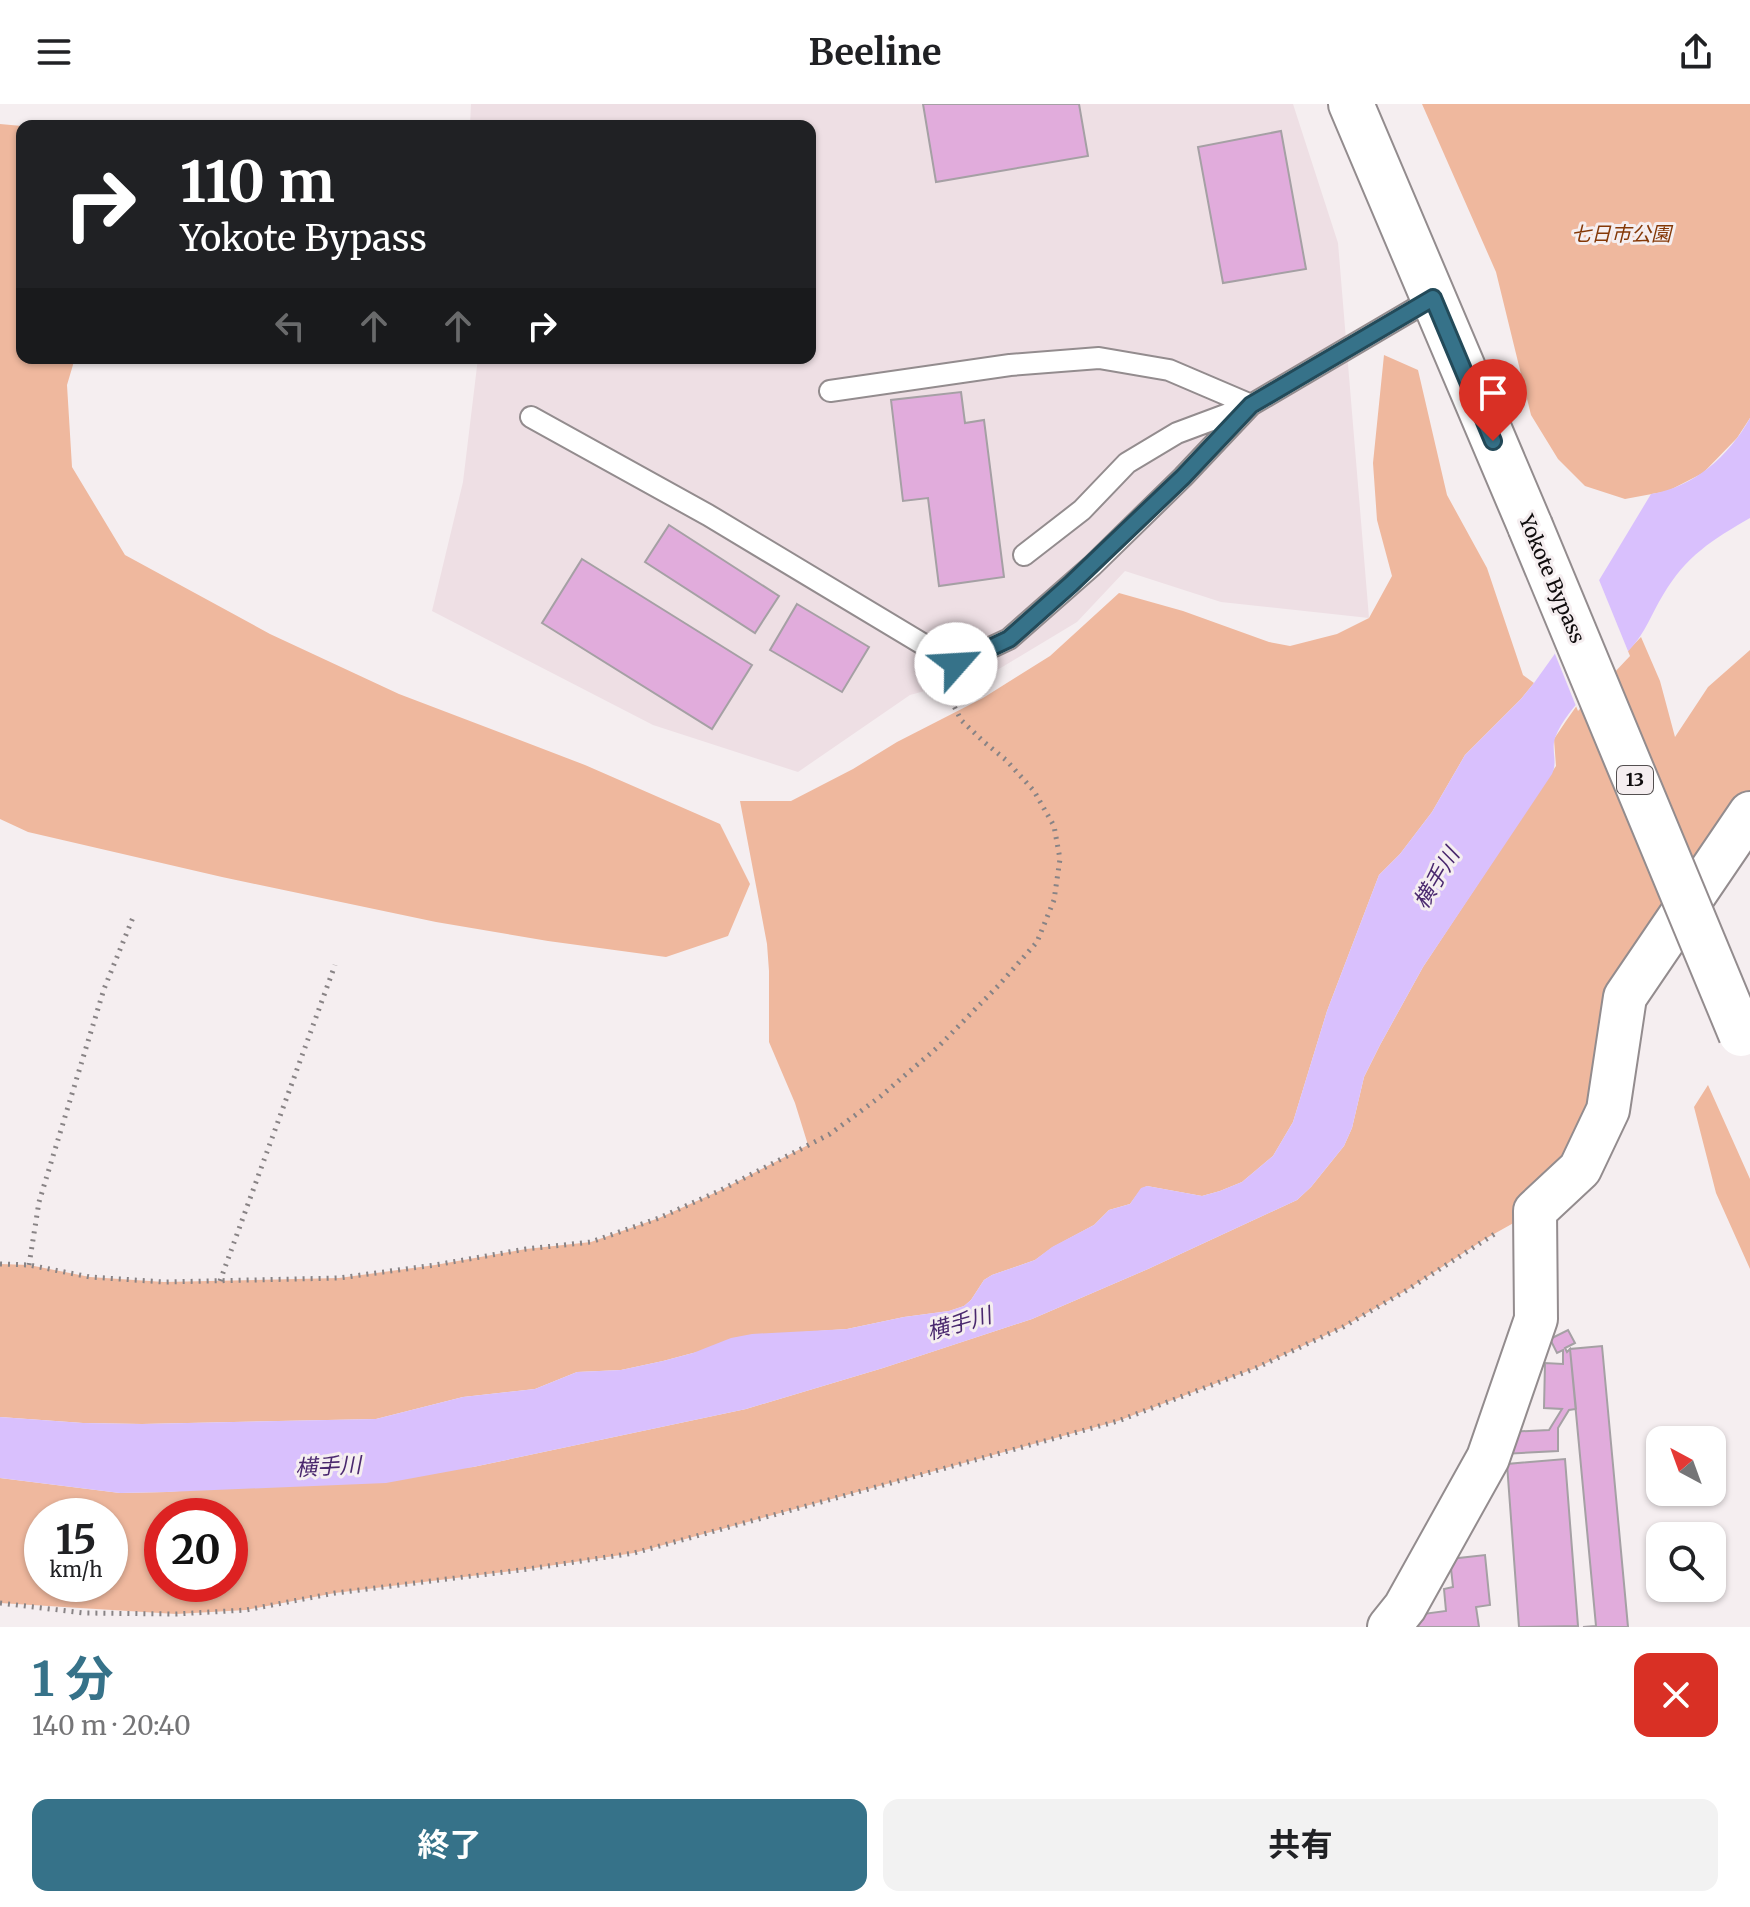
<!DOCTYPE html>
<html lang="ja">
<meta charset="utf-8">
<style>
:root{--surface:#fff;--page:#f2f2f2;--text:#202124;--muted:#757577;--accent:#367289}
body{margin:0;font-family:Merriweather,"Noto Sans JP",serif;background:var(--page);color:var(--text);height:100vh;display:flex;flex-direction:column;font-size:30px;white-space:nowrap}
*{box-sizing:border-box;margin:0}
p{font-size:26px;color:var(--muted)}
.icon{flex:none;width:44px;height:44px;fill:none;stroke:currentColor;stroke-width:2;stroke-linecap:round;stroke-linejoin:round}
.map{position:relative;height:1523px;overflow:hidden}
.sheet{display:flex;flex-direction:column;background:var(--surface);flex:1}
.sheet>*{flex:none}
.top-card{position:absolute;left:16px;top:16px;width:800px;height:244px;border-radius:16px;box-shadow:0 2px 6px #0004;background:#202124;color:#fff;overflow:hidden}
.needle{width:52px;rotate:319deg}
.buttons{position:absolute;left:1646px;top:1322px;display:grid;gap:16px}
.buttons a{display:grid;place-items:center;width:80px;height:80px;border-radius:16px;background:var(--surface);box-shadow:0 2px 6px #0004;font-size:40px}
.speed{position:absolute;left:24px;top:1394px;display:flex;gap:16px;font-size:40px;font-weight:700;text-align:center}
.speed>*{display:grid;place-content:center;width:104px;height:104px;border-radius:50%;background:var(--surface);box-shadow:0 2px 6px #0004;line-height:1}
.speed small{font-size:20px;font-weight:400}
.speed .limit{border:12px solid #d22;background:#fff;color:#111}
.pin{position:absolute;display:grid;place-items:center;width:68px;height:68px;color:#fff;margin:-82px -34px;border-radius:50% 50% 50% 0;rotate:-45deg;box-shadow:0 0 8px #0007}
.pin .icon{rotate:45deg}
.me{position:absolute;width:88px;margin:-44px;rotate:64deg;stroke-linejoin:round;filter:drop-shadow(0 0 6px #0008)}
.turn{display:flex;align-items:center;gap:28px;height:168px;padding:0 32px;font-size:36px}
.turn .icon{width:104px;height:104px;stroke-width:2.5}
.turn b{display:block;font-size:56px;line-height:68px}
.lanes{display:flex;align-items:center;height:76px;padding:0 32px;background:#0003;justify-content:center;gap:40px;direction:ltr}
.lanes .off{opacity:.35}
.round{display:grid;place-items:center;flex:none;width:84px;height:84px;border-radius:16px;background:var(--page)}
.head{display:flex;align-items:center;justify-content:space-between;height:136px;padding:0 32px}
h1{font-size:48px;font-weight:700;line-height:60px;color:var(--accent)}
.button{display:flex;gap:16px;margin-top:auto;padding:16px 32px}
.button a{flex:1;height:92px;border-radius:16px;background:var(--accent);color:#fff;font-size:32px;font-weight:700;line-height:92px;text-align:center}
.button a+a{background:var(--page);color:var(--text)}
header{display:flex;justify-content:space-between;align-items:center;height:104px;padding:0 32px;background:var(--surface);font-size:36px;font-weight:700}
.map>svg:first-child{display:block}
.built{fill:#eedfe4}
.green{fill:#efb89e;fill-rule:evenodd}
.water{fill:#d9c0fd}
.pier{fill:#f5eef0}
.building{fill:#e1acdc;stroke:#a5a0a4;stroke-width:2}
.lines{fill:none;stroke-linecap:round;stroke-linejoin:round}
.lane-casing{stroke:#938c8e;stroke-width:24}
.street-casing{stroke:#938c8e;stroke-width:46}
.highway-casing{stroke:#938c8e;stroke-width:48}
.path{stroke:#888385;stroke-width:5;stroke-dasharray:2 6;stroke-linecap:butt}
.lane{stroke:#fff;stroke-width:20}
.street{stroke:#fff;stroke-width:42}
.highway{stroke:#fff;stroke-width:44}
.highway-bridge-casing{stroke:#938c8e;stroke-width:48;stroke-linecap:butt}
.highway-bridge{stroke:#fff;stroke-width:44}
.route-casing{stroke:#234a59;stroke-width:20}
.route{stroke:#367289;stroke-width:14}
.labels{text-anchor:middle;stroke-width:6;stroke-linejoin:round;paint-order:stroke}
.shield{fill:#f5eef0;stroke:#545051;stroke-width:2}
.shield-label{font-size:18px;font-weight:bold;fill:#0f0c0d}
.park-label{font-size:20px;font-style:italic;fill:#843807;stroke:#f5eef0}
.street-label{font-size:20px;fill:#0f0c0d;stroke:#f5eef0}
.water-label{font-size:22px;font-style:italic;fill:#4a286e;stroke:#f5eef0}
</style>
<header><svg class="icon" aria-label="menu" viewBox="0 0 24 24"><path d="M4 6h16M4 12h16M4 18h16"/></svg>Beeline<svg class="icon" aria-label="share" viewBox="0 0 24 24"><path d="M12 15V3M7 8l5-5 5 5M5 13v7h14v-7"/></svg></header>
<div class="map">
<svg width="1750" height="1523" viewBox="0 0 1750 1523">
<rect width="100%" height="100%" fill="#f5eef0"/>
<path class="built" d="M471,0H1293L1338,139L1369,514L1221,498L1125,467L1077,518L994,568L910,591L798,668L653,621L432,507L463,378L478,254H810V22H470Z"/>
<path class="green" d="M1422,0H1750V314L1737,334L1703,369L1668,387L1625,395L1585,382L1558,355L1531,311L1496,168Z
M0,20L22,22V254H75L67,281L72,363L125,451L270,530L399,590L585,661L720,720L750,780L728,832L666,853L548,837L436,818L222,773L28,728L0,715Z
M1384,251L1418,266L1447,391L1487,464L1523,571L1534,579L1521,595L1465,651L1432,708L1400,750L1379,771L1327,907L1293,1018L1273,1052L1242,1078L1220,1087L1202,1092L1147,1082L1141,1085L1130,1100L1109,1106L1094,1121L1053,1143L1035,1156L992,1171L984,1176L971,1196L964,1202L949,1207L904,1213L847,1225L803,1228L693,1249L663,1257L621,1266L577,1268L535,1285L463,1293L376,1315L142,1320L83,1319L0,1313V1160L29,1161L90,1173L164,1178L339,1174L435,1161L526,1145L591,1138L659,1114L719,1087L808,1041L795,999L769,938V867L767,840L740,697H791L853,665L897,638L983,594L1050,552L1119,489L1183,507L1269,538L1290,542L1337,530L1369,514L1392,472L1377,416L1373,359Z
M1641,533L1660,577L1675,633L1708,583L1750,546V709L1625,893L1608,1006L1535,1107L1485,1135L1407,1186L1343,1223L1256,1264L1118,1317L634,1449L528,1465L335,1489L246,1506L176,1510L0,1499V1374L120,1389L167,1388L473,1363L746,1305L883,1264L1032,1215L1148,1165L1297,1096L1311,1083L1344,1042L1352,1024L1364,973L1380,941L1423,863L1556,662L1554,635L1566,617L1580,597ZM42,1412H110V1480H42ZM162,1412H230V1480H162Z
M1708,981L1750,1075V1165L1716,1089L1694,1003Z"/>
<path class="water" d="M1750,314V414C1712,436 1686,452 1663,491C1652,509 1645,529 1631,544C1608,571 1568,600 1555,634C1551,646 1558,658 1552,670L1423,863L1380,941L1364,973L1352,1024L1344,1042L1311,1083L1297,1096L1148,1165L1032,1215L883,1264L746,1305L473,1363L386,1379L167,1388L120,1389L0,1374V1313L83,1319L142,1320L376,1315L463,1293L535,1285L577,1268L621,1266L663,1257L693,1249L731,1234L752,1230L847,1225L904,1213L949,1207L964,1202L971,1196L984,1176L992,1171L1035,1156L1052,1143L1094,1121L1109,1106L1130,1100L1141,1084L1147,1082L1202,1092L1220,1087L1242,1078L1273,1052L1293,1018L1327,907L1379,771L1400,750L1432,708L1465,651L1521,595L1534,579L1554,551L1651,390C1694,383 1729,352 1750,314Z"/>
<path class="pier" d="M1597,471L1630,552L1578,607L1553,545Z"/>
<path class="building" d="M923,0H1079L1088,52L936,78Z
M1281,27L1306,165L1223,179L1198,43Z
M961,288L965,319L984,316L1004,473L939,482L928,394L903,397L891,296Z
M669,421L779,492L755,529L645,458Z
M582,455L752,561L712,625L542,519Z
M797,500L869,543L842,588L770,546Z
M1568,1226L1575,1239L1565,1244L1567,1248L1570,1245L1576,1305L1569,1306L1558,1324V1347L1503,1350L1506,1328L1549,1326L1562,1305L1544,1304L1545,1259L1563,1260V1246L1557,1249L1550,1235Z
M1602,1242L1628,1523H1583L1596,1522L1570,1245Z
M1565,1355L1578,1522L1519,1523L1507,1360Z
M1485,1451L1490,1501L1476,1503L1479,1523H1409L1408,1512L1446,1507L1444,1485L1453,1483L1450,1455Z"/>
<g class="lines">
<g class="lane-casing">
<path id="lane" d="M830,287L1010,261L1099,254L1169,266L1251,301
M531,313L708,411L956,560L1009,535L1092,462L1183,373L1251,301L1433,194
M1024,451L1082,406L1127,359L1177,329L1244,304"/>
</g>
<g class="street-casing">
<path id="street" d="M1389,1523L1405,1503L1488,1354L1536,1215L1535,1107L1580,1065L1608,1006L1625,893L1750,709"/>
</g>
<g class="highway-casing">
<path id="highway" d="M1351,0L1530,422"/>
</g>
<path class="path" d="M0,1160L29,1161L90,1173L164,1178L339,1174L435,1161L526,1145L591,1138L659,1114L719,1087L830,1030L881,992L939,942L998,882L1037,838L1054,796L1060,755L1054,722L1034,687L1006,656L984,638L961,616L952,598V587
M29,1161L39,1098L57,1039L104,885L134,811
M220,1177L335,861
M0,1499L84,1509L176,1510L246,1506L335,1489L528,1465L634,1449L1118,1317L1256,1264L1343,1223L1407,1186L1496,1129"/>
<use href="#lane" class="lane"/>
<use href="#street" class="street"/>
<use href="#highway" class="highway"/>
<g class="highway-bridge-casing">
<path id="highway-bridge" d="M1530,422L1741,930"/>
</g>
<use href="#highway-bridge" class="highway-bridge"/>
</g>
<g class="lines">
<g class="route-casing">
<path id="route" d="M956,560L1009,535L1071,480L1183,373L1251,301L1433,194L1493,337"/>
</g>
<use href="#route" class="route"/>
</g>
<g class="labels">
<rect class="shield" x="1617" y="662" width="36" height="28" rx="6"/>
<g class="shield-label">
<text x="1635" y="682">13</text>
</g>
<g class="park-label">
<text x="1621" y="137">七日市公園</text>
</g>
<g class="street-label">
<text transform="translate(1552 475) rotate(67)" y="7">Yokote Bypass</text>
</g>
<g class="water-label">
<text transform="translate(1436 774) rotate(-59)" y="8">横手川</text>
<text transform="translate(959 1219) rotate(-16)" y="8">横手川</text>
<text transform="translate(328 1362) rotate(-3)" y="8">横手川</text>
</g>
</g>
</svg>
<div class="buttons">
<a><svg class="needle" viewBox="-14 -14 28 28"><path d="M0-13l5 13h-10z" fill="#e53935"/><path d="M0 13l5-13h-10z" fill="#757577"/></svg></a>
<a><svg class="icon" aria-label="search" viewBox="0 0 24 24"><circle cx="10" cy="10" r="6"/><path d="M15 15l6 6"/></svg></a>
</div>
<div class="speed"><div>15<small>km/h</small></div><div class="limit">20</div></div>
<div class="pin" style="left:1493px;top:337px;background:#d93025"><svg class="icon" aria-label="arrive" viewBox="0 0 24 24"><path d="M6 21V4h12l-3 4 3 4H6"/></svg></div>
<svg class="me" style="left:956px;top:560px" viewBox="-20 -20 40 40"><circle r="19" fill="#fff"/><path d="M0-13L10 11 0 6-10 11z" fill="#367289"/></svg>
<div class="top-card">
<div class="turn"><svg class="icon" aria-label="right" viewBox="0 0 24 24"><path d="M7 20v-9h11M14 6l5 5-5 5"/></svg><div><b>110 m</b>Yokote Bypass</div></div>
<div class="lanes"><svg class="icon off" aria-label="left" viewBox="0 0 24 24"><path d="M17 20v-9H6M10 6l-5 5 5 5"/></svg><svg class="icon off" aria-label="ahead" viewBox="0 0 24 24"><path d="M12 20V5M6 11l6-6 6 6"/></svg><svg class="icon off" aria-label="ahead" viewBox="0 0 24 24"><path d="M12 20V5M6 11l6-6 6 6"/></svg><svg class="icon" aria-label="right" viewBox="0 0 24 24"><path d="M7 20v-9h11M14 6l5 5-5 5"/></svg></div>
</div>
</div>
<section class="sheet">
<div class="head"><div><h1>1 分</h1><p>140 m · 20:40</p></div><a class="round" style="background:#d93025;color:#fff"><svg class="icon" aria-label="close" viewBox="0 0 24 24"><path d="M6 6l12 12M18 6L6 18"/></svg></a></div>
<div class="button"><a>終了</a><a>共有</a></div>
</section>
